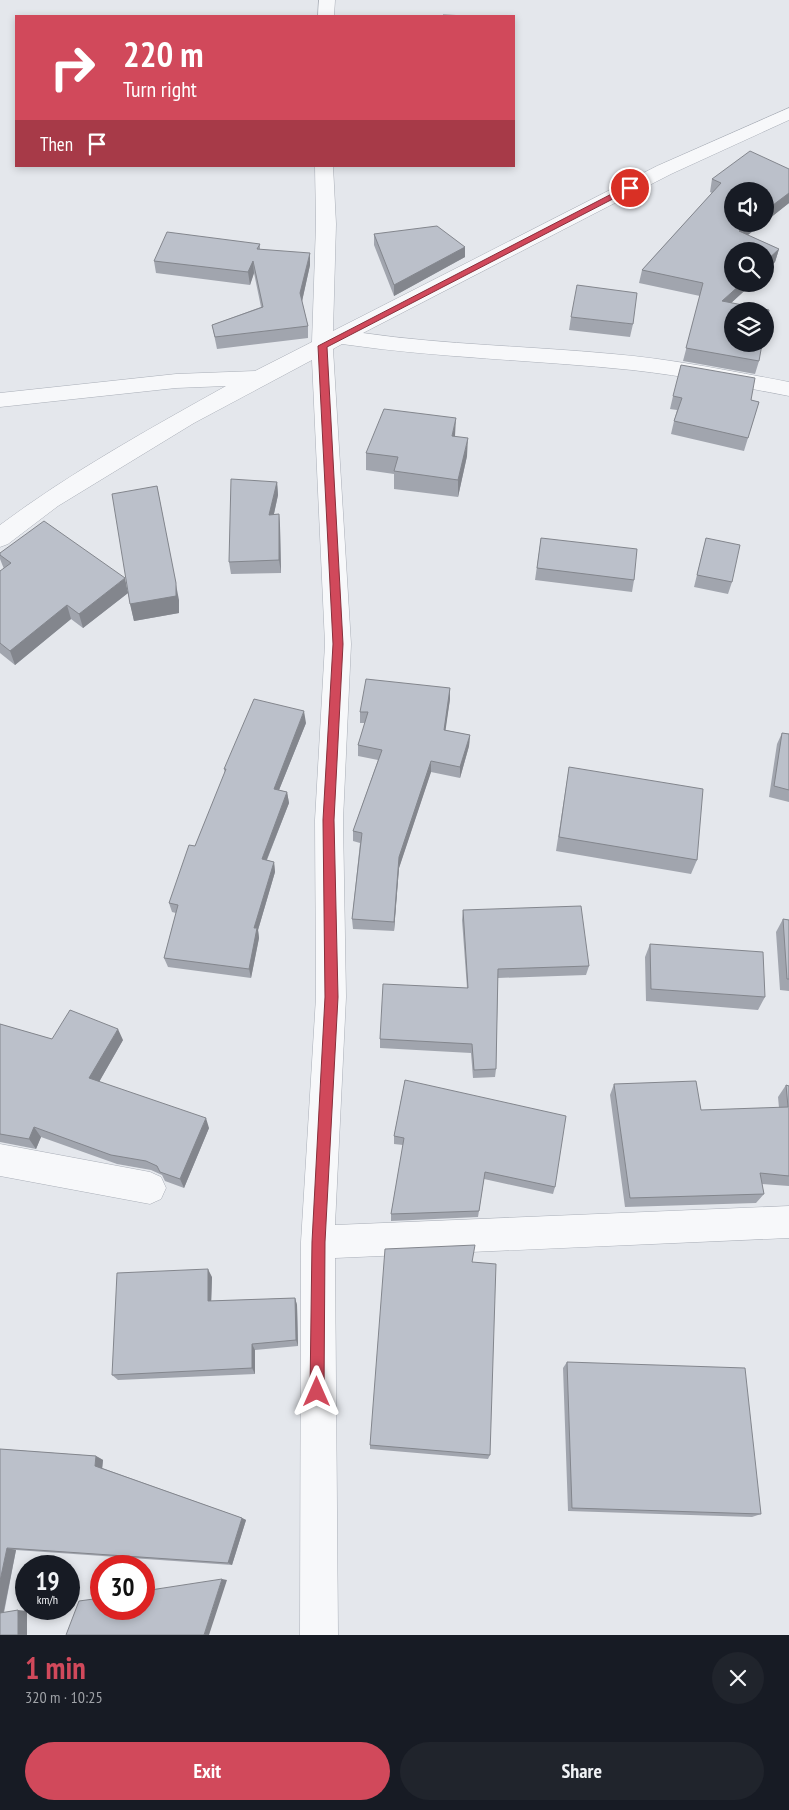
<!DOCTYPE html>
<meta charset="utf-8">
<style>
:root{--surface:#171b24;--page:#20242c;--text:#f1f3f6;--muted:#9ea1a6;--accent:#d1495b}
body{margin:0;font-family:"PT Sans Narrow",sans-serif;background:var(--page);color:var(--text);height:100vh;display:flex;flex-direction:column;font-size:19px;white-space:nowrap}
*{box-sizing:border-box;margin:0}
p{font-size:16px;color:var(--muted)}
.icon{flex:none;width:28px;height:28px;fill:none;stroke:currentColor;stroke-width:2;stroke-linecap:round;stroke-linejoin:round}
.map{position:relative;height:1635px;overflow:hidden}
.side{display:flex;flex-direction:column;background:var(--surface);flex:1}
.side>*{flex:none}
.top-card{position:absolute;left:15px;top:15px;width:500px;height:152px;border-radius:0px;box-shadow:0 2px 8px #0003;background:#d1495b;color:#fff;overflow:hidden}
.controls{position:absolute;left:724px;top:182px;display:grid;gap:10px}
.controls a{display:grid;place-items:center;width:50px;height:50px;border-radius:50%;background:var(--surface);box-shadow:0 2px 8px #0003;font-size:25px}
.speed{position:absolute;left:15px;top:1555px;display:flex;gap:10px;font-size:25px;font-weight:700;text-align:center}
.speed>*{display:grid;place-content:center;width:65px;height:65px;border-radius:50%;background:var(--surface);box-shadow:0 2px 8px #0003;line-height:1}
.speed small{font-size:12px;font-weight:400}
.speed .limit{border:8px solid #d22;background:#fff;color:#111}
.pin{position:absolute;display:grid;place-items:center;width:42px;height:42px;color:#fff;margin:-21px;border:2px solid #fff;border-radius:50%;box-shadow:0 1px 5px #0007}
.me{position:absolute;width:55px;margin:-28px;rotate:0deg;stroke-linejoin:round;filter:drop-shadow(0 0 4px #0008)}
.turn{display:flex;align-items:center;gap:18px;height:105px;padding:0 25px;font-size:22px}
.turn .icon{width:65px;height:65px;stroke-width:2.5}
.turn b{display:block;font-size:35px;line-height:42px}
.then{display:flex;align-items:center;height:48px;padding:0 25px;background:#0003;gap:10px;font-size:19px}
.round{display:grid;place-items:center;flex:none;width:52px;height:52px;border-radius:26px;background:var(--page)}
.overview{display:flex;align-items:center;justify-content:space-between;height:85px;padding:0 25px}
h1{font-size:30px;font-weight:700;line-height:38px;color:var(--accent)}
.cta{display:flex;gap:10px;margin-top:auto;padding:10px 25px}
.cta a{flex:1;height:58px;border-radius:30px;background:var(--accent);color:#fff;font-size:20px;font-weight:700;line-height:58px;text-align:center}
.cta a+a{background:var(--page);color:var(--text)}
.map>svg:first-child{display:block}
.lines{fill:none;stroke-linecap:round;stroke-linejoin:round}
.minor-casing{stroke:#a9aeb7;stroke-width:1}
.minor{fill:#f7f8fa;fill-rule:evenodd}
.wall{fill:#a1a5ae}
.shaded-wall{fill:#83868d}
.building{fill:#bbc0ca;stroke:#83868d}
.route{fill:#d1495b;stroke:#882f3b}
</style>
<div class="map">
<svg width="789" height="1635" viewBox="0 0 789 1635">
<rect width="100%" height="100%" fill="#e4e7ec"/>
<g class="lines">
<g class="minor-casing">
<path id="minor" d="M319,0H335L334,16H318Z
M789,108V120L671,174L363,333C446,345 529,346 613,354C672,359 731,371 789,382V396C737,386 685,376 632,370C535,360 438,358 342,344L333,349L351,644L343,820L346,997L335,1225L789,1206V1238L335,1258L338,1635H300L301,1242L316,997L315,820L325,644L312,360L194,423L58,506L8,544L0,547V525C71,472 149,429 226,386L176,388L0,407V393L176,374L255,371L312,342L316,224L315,166H333L336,224L333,331L657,166Z
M0,1144L150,1172L161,1177L166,1188L161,1199L150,1204L0,1176Z"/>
</g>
<use href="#minor" class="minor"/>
</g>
<path class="wall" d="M789,169V203L765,222V191L762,224L748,235L779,249L775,262L731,303L759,361L755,374L683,361L700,296L639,283L642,270L712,193L710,192L712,179Z
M374,234L465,247V257L394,296L374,245Z
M260,244V250L310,265L302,301L308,326V338L217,349L212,325L261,307L254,273L250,285L156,273L154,261Z
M571,317L633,324L630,337L569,330Z
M673,396L751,400L759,402L744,451L671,434L674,421L677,410L670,409Z
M455,436L467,456L458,497L394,489V474L366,470V453Z
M277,482L278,495L274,514H279L280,526L281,573L231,574L229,562Z
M541,538L634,580L632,592L535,580Z
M706,538L732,582L728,594L694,587Z
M0,553L128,591L179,600V613L134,621L128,593L83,628L71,619L15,665L0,653V571L4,569L0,559Z
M450,688V699L445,730L470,735L469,746L460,778L431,772L399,868L394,931L353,929L352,919L360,843L353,841V831L378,760L358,756V745L365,723H360V712Z
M306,723L279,790L287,792L289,803L267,860L274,862L275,872L258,930L259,938L251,978L168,967L164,958L176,913L172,912L169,903L195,846L225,773L224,769Z
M782,733L789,734V802L769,797L777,744Z
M569,767L697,860L691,874L556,851Z
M463,910L589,966L586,975L498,978L496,1069L495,1077L473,1078L471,1053L380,1048V1039L467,988L462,920Z
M783,919L789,920V991L780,990L776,932Z
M650,944L765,997L758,1010L646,1001L645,957Z
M0,1024L52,1039L123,1040L99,1082L209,1128L184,1188L165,1181L162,1175L151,1170L117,1164L41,1137L36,1149L0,1142Z
M405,1080L555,1187L553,1194L484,1179L478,1217L391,1221V1214L403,1145L394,1144V1136Z
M614,1084L701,1110L779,1108L778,1097L786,1085L789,1086V1186L762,1184L764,1194L756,1203L625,1207L610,1095Z
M472,1262L490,1455L488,1459L370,1449V1445Z
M212,1277L211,1301L295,1298L297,1305L298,1346L255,1350V1374L118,1380L112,1375Z
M567,1362L761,1514L752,1517L568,1511L563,1368Z
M0,1449L96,1456L103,1460L102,1468L242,1518L246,1520L232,1565L16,1550L4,1613L27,1611L0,1635Z"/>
<path class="shaded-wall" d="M789,193V203L765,222V211Z
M749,224H762L736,244L739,231Z
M465,247V257L394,296V285Z
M779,249L775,262L765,272V262Z
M310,253V265L301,306L300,293Z
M253,261L254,273L250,285L248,272Z
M741,284H752L719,314L722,301Z
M456,418L455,436L451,454L452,436Z
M468,438L467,456L458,497V480Z
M277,482L278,495L271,527L269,515Z
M157,486L179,600V613L134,621L130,604Z
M279,514L280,526L281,573L279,560Z
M125,578L128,593L83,628L79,614Z
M67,605L71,619L15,665L10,651Z
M450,688V699L444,741V730Z
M304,711L306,723L275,800L274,789Z
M470,735L469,746L460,778V767Z
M431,761V772L399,868L394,931V922L399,857Z
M287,792L289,803L263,869L262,859Z
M274,862L275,872L258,930L259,938L251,978L249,969L254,928Z
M118,1029L123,1040L95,1089L89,1078Z
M206,1118L209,1128L184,1188L180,1179Z
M34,1127L41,1137L36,1149L29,1139Z
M208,1269L212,1277L211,1308L208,1301Z
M295,1298L297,1305L298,1346L296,1340Z
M252,1344L255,1350V1374L252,1368Z
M96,1456L103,1460L102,1470L95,1466Z
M242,1518L246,1520L232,1565L228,1563Z
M7,1548L16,1550L3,1615L0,1614V1581Z
M222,1579L227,1580L209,1635H204Z
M18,1610L27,1611V1635H18Z"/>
<path class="building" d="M443,15L469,16H443Z
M750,151L789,169V193L765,211V191H732V224H749L739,231L779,249L765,262V251H732V284H741L722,301L769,310L765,331V311H732V344H762L759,361L686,348L703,283L642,270L721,183L712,179Z
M437,226L465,247L394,285L374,234Z
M167,232L260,244L257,249L310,253L300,293L308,326L215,337L212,325L263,307L253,261L248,272L154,261Z
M577,285L637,293L633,324L571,317Z
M681,365L755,378L751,400L759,402L748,438L674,421L682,398L673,396Z
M384,409L456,418L452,436L468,438L458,480L394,471L398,457L366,453Z
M231,479L277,482L269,515L279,514V560L229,562Z
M157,486L176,583V596L130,604L112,494Z
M44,521L125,578L79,614L67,605L10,651L0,643V571L11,563L0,555V553Z
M541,538L637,549L634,580L537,568Z
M706,538L740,545L732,582L697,575Z
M366,679L450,688L444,730L470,735L460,767L431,761L399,857L394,922L352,919L362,833L353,831L382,750L358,745L368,712H360Z
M254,699L304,711L274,789L287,792L262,859L274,862L254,928H257L249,969L164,958L178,905L169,903L189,845L195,846L226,769H224Z
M782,733L789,734V790L774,786Z
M569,767L703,789L697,860L559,837Z
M581,906L589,966L498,969L496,1069L474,1070L472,1044L380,1039L383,984L468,988L463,910Z
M783,919L789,920V979H787Z
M650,944L763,952L765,997L651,989Z
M70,1010L118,1029L89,1078L206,1118L180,1179L160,1172L157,1166L146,1161L111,1155L34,1127L29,1139L0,1134V1024L52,1039Z
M405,1080L566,1116L555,1187L485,1172L479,1211L391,1214L404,1138L394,1136Z
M696,1081L701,1110L788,1107L786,1085L789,1086V1176L760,1173L764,1194L630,1198L614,1084Z
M475,1245L472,1262L496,1264L490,1455L370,1445L385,1249Z
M208,1269V1301L295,1298L296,1340L252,1344V1368L112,1375L117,1273Z
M567,1362L745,1368L761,1514L572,1508Z
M0,1449L96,1456L95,1466L242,1518L228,1563L7,1548L0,1581Z
M222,1579L204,1635H66L79,1601L101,1598V1609H144V1591Z
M18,1610V1635H0V1613Z"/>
<path class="route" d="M627,186L634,188L327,347L343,644L334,820L338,997L325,1242L324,1392L322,1397L317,1400L312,1397L310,1392L312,1242L325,997L323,820L333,644L318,346Z"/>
</svg>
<div class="controls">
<a><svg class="icon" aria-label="sound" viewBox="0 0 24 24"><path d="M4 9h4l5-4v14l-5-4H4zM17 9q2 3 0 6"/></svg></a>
<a><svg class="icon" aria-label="search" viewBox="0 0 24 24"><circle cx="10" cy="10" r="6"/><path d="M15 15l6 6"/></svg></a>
<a><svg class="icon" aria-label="layers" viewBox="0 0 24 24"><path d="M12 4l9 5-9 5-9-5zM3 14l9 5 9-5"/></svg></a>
</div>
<div class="speed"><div>19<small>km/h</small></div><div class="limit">30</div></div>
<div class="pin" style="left:630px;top:188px;background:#d93025"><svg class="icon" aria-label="arrive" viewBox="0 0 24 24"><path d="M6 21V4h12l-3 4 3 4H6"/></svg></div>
<svg class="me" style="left:317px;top:1392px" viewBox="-20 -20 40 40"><path d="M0-17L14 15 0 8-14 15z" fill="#d1495b" stroke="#fff" stroke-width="4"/></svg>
<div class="top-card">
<div class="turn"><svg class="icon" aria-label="right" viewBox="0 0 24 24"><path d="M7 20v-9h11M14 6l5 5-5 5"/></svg><div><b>220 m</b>Turn right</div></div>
<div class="then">Then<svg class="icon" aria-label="arrive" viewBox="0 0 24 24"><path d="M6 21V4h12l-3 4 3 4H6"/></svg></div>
</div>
</div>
<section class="side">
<div class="overview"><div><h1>1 min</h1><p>320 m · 10:25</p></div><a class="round"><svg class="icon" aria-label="close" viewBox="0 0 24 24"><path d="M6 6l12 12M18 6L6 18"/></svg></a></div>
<div class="cta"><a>Exit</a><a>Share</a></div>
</section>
